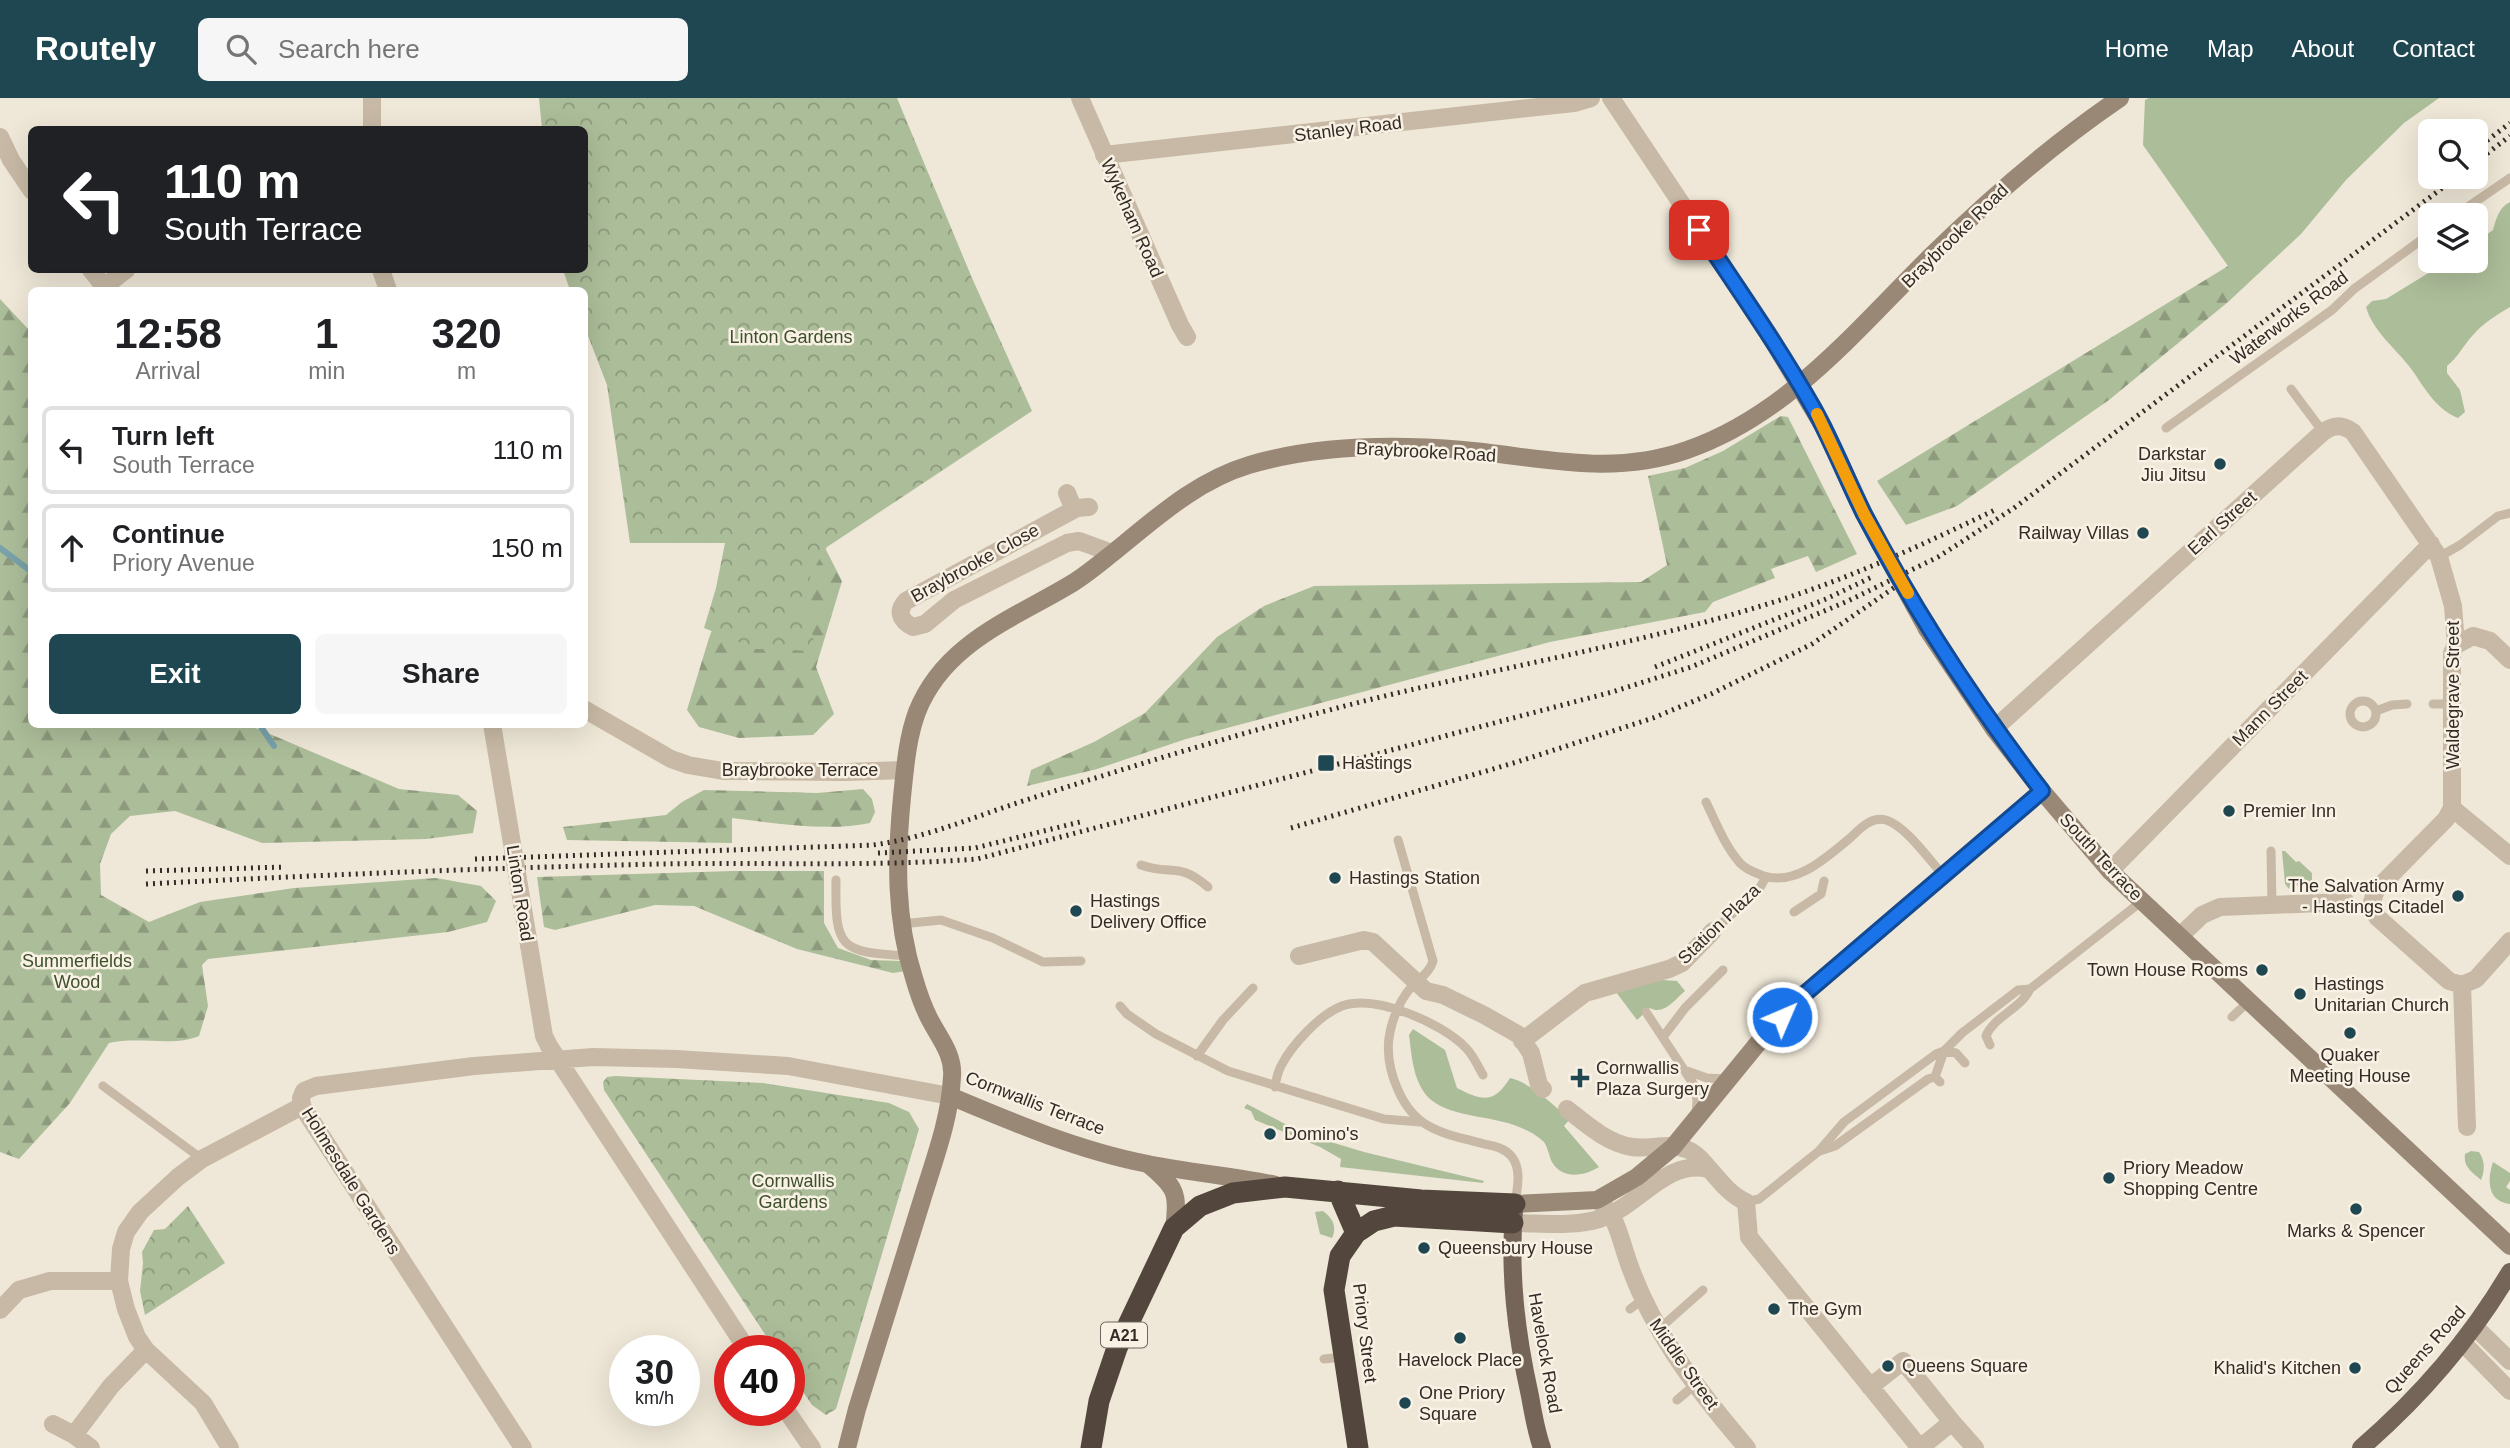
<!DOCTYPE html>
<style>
:root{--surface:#fff;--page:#f6f6f6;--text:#202124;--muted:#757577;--line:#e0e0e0;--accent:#1e4752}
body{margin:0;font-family:Helvetica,sans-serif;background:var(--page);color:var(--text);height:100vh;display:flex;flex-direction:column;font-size:26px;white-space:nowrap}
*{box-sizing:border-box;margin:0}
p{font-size:23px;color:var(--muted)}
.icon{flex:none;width:38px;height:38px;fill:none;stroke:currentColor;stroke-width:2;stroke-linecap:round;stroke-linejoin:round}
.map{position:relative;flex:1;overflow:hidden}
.drawer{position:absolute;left:28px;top:189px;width:560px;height:441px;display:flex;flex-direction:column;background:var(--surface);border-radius:10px;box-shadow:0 7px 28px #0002}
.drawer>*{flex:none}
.top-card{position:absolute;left:28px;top:28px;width:560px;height:147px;border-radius:10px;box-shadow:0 7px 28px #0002;background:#202124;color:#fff;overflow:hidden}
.buttons{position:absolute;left:2418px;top:21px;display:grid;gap:14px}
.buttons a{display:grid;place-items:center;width:70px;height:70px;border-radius:10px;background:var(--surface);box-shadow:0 7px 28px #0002;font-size:35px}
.speed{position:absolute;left:609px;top:1237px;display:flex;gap:14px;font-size:35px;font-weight:700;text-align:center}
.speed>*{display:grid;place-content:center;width:91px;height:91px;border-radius:50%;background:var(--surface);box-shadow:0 7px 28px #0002;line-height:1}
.speed small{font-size:18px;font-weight:400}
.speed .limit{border:10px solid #d22;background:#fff;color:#111}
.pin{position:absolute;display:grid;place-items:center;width:60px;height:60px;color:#fff;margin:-30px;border-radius:14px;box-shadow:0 4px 10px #0006}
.me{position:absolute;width:77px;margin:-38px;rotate:45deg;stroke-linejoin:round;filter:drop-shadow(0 0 5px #0008)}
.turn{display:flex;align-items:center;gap:24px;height:147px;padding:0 21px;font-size:32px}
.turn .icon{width:91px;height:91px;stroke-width:2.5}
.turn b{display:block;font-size:49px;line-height:60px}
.eta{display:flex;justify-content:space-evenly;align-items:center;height:119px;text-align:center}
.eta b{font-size:42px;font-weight:800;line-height:49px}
.primary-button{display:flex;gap:14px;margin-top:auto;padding:14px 21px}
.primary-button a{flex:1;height:80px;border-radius:10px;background:var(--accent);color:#fff;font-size:28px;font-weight:800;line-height:80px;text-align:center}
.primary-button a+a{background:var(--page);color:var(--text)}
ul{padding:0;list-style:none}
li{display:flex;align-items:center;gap:21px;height:88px;margin:0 14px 10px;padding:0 7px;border:4px solid var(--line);border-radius:10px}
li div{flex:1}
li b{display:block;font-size:26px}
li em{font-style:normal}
header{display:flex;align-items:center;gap:42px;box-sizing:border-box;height:98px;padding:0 35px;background:var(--accent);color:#fff}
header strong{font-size:33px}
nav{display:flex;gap:38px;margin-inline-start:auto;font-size:24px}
.search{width:490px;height:63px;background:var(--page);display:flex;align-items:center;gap:18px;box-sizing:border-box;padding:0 24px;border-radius:10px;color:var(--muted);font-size:26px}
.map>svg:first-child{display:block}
.grass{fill:#acbd99}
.forest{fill:url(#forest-firs)}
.park{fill:url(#park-crowns)}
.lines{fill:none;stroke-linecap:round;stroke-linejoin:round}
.stream{stroke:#79a2ab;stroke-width:6}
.lane{stroke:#c7b9a5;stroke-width:9}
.street{stroke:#c7b9a5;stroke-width:18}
.secondary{stroke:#9a8877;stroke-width:18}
.primary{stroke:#746558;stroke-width:18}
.highway{stroke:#53473d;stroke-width:21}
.rail{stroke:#332c26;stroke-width:5;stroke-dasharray:2 5;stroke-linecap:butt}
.street-bridge{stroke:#c7b9a5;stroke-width:18}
.secondary-bridge{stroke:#9a8877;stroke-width:18}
.route-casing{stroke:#114b97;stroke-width:18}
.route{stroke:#1a73e8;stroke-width:12}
.slow{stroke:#f59e0b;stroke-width:12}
.poi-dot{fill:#1e4752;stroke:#f8f1e4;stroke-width:2.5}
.labels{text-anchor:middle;stroke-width:5;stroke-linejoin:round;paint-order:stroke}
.shield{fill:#f8f1e4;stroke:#6e675f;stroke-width:2}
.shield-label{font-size:16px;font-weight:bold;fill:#332c26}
.street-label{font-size:18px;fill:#332c26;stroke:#f8f1e4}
.park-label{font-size:18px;fill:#3d502b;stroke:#f8f1e4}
.poi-label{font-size:18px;fill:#332c26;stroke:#f8f1e4;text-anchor:start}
</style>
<header>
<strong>Routely</strong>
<div class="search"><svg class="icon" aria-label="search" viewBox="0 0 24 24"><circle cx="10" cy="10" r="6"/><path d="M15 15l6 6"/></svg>Search here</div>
<nav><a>Home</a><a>Map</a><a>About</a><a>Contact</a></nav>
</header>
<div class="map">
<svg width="2510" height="1350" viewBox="0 0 2510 1350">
<defs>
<pattern id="forest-firs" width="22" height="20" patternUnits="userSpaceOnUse" patternTransform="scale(1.75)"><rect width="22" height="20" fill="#acbd99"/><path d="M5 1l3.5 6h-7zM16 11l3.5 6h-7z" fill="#8d9a7d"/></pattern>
<pattern id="park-crowns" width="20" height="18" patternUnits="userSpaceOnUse" patternTransform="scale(1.75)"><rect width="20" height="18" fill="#acbd99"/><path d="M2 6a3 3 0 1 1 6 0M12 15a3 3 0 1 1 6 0" fill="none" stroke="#8d9a7d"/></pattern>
</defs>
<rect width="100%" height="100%" fill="#efe8d8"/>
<path class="grass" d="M2149,0H2439L2404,25L2346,82L2301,136L2228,204V168L2143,47L2145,2Z
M2510,104V209C2497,217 2483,225 2473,237C2463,248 2458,259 2447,268V275L2460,292L2465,314L2458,320C2434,310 2424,288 2409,268C2394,249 2373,233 2366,209L2372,203L2386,201L2448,163H2476V144L2493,132C2496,121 2499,109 2510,104Z
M2282,753H2285L2296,764L2299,763L2312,775V789L2290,787L2289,791L2285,786Z
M1663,882L1677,883L1685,893C1675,901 1664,918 1650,910L1637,922L1616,894L1637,886Z
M1413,931L1445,952L1457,990C1482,1003 1494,1006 1510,980C1530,984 1554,1008 1570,1021L1564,1028L1599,1069C1585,1078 1562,1082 1552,1064C1549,1058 1548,1050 1544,1044C1540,1040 1531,1034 1526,1032C1498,1017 1453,1021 1430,1001C1413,985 1412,959 1409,937Z
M1247,1006L1304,1036L1364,1054L1484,1083L1483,1085L1340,1069L1341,1061L1320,1049L1255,1022L1251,1013L1244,1010Z
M2471,1053L2479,1054C2485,1062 2485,1073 2481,1082C2472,1074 2463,1069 2465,1056Z
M2493,1064L2510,1075V1083L2506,1089L2510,1092V1106C2487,1103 2487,1082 2493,1064Z
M1323,1113C1333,1120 1337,1129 1332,1140L1320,1136L1315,1114Z"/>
<path class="forest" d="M2228,168V204L2109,302L1957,408L1906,427L1877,383Z
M0,201L31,234L32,626L249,627L399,691L458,697L477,713L473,735L426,741L262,745L175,713L130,718L111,736L100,766L101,797L149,824L200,804L294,790L436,780L481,788L496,803L487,824L448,834L208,861L202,867L208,908L199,938C174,949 139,938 109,945L70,1005L19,1061L0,1054Z
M1781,318L1788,319L1857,456L1816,474L1808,458L1771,471L1775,480L1713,504L1705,514L1550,544L1186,641L1097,671L1027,688L1031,672L1094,644L1145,615L1217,539L1264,508L1314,488L1641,484L1667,467L1648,378L1685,370L1723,353Z
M823,446L842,483L816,569L834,616L813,637L739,640L699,629L687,612L709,540L730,484Z
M863,691L872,701L875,714L870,725C826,734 776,725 732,720V745L567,742L563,729L666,717L682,704L704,692L817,695Z
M733,773H824V825L838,850L871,862L900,863L906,873L893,875L797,851L694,808L655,807L555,832L544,829L537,779Z"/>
<path class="park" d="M539,0H897L972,180L1032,313L827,449C821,459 814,469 810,479C802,503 812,529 816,553L756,551L704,530L716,490L725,445H630L607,287L585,230L584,192H570L563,172H584V32L542,31Z
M615,978L763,985L889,1005L909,1014L919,1031L836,1311L826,1317L812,1307L789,1273V1253H776L604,992L603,984L607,979Z
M188,1108L225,1165L145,1217L140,1193L143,1165L142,1154L154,1132L165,1131Z"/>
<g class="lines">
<path class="stream" d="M0,450L32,474
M259,626L274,648"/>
<path class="lane" d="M2456,117L2510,80
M2291,291L2323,334
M2166,330L2332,212L2354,191L2431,135
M2439,459L2460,447L2498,418L2510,415
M2350 616a13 13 0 1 1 26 0a13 13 0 1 1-26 0Z
M2433,606H2453
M2376,613L2392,607L2407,606
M1706,704C1716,725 1725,748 1740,765C1746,772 1756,775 1764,778C1796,788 1826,760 1849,741C1859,732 1870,718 1886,722C1906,728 1930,763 1944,778
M1398,742L1433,863C1430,874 1421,879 1413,887C1401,900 1394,916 1390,934C1386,953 1390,974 1398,992C1416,1033 1444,1035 1484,1046C1494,1048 1505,1050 1512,1059C1522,1072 1517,1091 1515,1106
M2271,753L2272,806
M1141,767C1172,778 1178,763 1208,789
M836,782C835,851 839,854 908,858
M1794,814L1821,796L1824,783
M901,826L941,822L993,840L1043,864L1081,863
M1713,833L1758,793L1766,779
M1120,908L1127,916L1156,936L1228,973L1384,1021L1420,1024
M1646,914L1694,987L1697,1002L1696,1016
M2232,919L2249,903
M1663,939L1685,910L1723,872
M1990,947L1986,938C1994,918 2021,911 2030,891L2142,803
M1197,958L1223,922L1253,890
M1687,973L1707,980L1726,981
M1935,979L1944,953L1962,935L2018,892L2030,891
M103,988L202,1061
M1275,989C1276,982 1278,974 1281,968C1291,948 1320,916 1342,908C1376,896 1442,925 1466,950C1473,957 1478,968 1483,977
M1820,1053L1835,1048L1928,981L1935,979L1940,984
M1746,1104L1759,1101L1819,1053L1844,1024L1936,956L1944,953L1956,955L1965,965
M1630,1211L1642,1202
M1659,1231L1703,1192
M1324,1261L1342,1259
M1677,1302L1696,1286"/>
<path class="street" d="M1080,0L1180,227L1187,239
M1611,0L1773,243L1798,286
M372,32V0
M0,39L11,62L32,93
M1104,57L1574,5L1591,0
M91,172L107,192
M381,172L388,192
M104,189L126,172
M1067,395L1074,412
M1089,409L1077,410L1062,418L906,503C896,514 901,523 913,529L925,526L954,502L1067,445L1079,443L1112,455
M2456,547L2473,538L2490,543L2510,562
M584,611L671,661L688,667L723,673L844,674L905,672
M1994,631L2323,334C2334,327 2341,326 2353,334L2439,459L2453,508L2456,547L2452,555V710L2446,721L2376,792L2372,804L2377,819L2449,883L2462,887L2476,881L2510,843
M2452,710L2510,758
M2110,773L2431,446
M2180,838L2202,817L2220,809L2346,804
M529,847L544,938L549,948L748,1253
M1299,858L1364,842L1373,844L1426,893L1443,897L1484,917L1519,937L1531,955L1539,987L1543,991
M2462,887L2467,1029
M1522,943L1585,895L1669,871L1682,865L1713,833
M1567,1011C1586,1026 1607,1045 1632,1049C1649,1052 1668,1044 1686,1051C1705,1057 1720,1093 1746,1104L1749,1139L1920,1350
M1597,1102C1617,1116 1620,1141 1628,1163C1652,1234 1699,1294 1747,1350
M1513,1125C1541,1125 1572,1129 1599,1121C1637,1110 1666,1060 1708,1071
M0,1212L19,1192L50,1183H119
M2475,1229L2510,1263
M2462,1244L2510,1293
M1870,1289L1903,1263L1952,1324
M786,1312L812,1350
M53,1326L74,1337L91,1350
M74,1337L111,1288L146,1252
M230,1350L203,1305L146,1252L137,1239L126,1211L119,1183L121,1151L126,1134L140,1114L178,1079L202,1061L302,1008
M523,1350L302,1008L301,1000L304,993L316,988L474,968L593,959L676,961L788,968L950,998
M1920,1350L1952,1324L1975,1350"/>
<path class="secondary" d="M1798,286L1823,328L1864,416
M1927,531L1994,631L2042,693L2110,773L2510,1148
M950,998C1014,1025 1080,1053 1148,1066C1191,1075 1234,1078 1276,1087
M1148,1066C1176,1089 1179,1095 1174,1130
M1515,1106L1597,1102L1637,1079L1673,1049L1763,939L1801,899L2042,693
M847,1350L857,1311C878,1242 900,1174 921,1105C933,1065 950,1022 952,979C954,956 939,940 929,920C923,908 918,894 914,880C895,821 896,760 902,699C905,671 907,641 917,614C944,545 1013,521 1071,486C1086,477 1100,465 1114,454C1156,420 1196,383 1249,367C1317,347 1392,346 1463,352C1541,359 1610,379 1687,352C1788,317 1856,232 1930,159C1989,101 2051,47 2120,0"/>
<path class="primary" d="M1514,1112C1509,1176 1516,1235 1530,1298C1533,1315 1536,1333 1542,1350
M2361,1350C2419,1300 2471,1240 2510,1174"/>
<path class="highway" d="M1338,1093L1356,1135
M1091,1350L1099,1303L1117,1250L1174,1130L1200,1108L1233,1095L1285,1089L1421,1102L1515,1106
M1358,1350L1334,1192L1340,1158L1356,1135L1374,1123L1394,1118L1513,1125"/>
<path class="rail" d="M2476,51L2510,25
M2476,64L2510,38
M1655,569L1826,501L1872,479
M1291,730L1517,664L1653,620L1711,596L1812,546L1898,487
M878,755L975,750L1084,723
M475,761L873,747C925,740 971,720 1020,704C1125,670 1231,638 1337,610C1482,572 1631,549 1774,504C1851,480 1924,446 1997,411
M146,773L286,769
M146,786C317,777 488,770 659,766C765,764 871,769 977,761L1612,594L1691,569L1848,503L1938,459L2014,410L2457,79"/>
<path class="street-bridge" d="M492,626L529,847"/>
<path class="secondary-bridge" d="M1864,416L1927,531"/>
</g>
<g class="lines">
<g class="route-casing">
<path id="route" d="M1699,132C1738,191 1779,249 1814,311C1833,345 1847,382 1864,416C1915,514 1975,605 2042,693L1801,899L1782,919"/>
</g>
<use href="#route" class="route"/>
<path class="slow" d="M1817,316L1864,416L1908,495"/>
</g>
<g class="poi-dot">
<circle cx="2220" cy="366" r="7"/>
<circle cx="2143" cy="435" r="7"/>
<rect x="1317" y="656" width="18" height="18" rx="3.5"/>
<circle cx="2229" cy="713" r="7"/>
<circle cx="1335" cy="780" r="7"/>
<circle cx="2458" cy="798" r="7"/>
<circle cx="1076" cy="813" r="7"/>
<circle cx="2262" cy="872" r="7"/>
<circle cx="2300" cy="896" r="7"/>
<circle cx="2350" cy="935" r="7"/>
<path d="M1576.5 969.5h7v7h7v7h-7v7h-7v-7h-7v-7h7z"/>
<circle cx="1270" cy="1036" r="7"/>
<circle cx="2109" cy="1080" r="7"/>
<circle cx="2356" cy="1111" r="7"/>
<circle cx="1424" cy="1150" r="7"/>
<circle cx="1774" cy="1211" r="7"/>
<circle cx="1460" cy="1240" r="7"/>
<circle cx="1888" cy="1268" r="7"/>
<circle cx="2355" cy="1270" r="7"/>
<circle cx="1405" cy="1305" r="7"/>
</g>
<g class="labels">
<rect class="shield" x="1101" y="1224.5" width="46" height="25" rx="5"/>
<g class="shield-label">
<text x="1124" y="1243">A21</text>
</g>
<g class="street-label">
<text transform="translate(1348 31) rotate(-7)" y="6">Stanley Road</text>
<text transform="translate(1132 120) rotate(66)" y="6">Wykeham Road</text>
<text transform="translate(1955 138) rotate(-44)" y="6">Braybrooke Road</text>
<text transform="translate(2289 220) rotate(-37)" y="6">Waterworks Road</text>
<text transform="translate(1426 354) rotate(3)" y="6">Braybrooke Road</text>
<text transform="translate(2222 425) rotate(-42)" y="6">Earl Street</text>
<text transform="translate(975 465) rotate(-29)" y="6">Braybrooke Close</text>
<text transform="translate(2453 597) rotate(-90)" y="6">Waldegrave Street</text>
<text transform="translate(2270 610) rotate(-45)" y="6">Mann Street</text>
<text x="800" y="678">Braybrooke Terrace</text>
<text transform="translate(2101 759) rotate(47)" y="6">South Terrace</text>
<text transform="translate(520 795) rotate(81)" y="6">Linton Road</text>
<text transform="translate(1719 826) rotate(-44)" y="6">Station Plaza</text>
<text transform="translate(1035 1005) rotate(21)" y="6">Cornwallis Terrace</text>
<text transform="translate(351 1083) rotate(58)" y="6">Holmesdale Gardens</text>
<text transform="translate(1365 1235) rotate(83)" y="6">Priory Street</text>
<text transform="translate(2425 1252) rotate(-48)" y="6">Queens Road</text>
<text transform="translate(1545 1255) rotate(80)" y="6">Havelock Road</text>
<text transform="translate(1684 1266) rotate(55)" y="6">Middle Street</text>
</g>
<g class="park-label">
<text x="791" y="245">Linton Gardens</text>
<text x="77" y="869">Summerfields<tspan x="77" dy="21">Wood</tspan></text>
<text x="793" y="1089">Cornwallis<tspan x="793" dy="21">Gardens</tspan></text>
</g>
<g class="poi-label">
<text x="2206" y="362" text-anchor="end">Darkstar<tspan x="2206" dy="21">Jiu Jitsu</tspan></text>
<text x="2129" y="441" text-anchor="end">Railway Villas</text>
<text x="1342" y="671">Hastings</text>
<text x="2243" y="719">Premier Inn</text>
<text x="1349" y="786">Hastings Station</text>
<text x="2444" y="794" text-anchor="end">The Salvation Army<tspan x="2444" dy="21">- Hastings Citadel</tspan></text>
<text x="1090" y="809">Hastings<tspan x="1090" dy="21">Delivery Office</tspan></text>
<text x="2248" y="878" text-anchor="end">Town House Rooms</text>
<text x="2314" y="892">Hastings<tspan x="2314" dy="21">Unitarian Church</tspan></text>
<text x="2350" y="963" text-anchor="middle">Quaker<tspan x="2350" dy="21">Meeting House</tspan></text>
<text x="1596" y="976">Cornwallis<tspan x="1596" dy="21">Plaza Surgery</tspan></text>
<text x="1284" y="1042">Domino's</text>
<text x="2123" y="1076">Priory Meadow<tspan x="2123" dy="21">Shopping Centre</tspan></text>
<text x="2356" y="1139" text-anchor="middle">Marks &amp; Spencer</text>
<text x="1438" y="1156">Queensbury House</text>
<text x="1788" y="1217">The Gym</text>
<text x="1460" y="1268" text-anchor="middle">Havelock Place</text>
<text x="1902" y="1274">Queens Square</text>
<text x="2341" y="1276" text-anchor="end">Khalid's Kitchen</text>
<text x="1419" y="1301">One Priory<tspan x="1419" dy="21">Square</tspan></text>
</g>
</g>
</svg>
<div class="buttons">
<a><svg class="icon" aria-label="search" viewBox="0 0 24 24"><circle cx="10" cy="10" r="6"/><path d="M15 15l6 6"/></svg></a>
<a><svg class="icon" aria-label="layers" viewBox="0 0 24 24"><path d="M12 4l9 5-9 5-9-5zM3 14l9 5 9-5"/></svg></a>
</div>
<div class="speed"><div>30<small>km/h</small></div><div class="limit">40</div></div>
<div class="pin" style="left:1699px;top:132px;background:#d93025"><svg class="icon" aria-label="arrive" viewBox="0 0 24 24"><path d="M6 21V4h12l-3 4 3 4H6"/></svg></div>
<svg class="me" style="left:1782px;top:919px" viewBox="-20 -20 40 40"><circle r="17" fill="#1a73e8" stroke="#fff" stroke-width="3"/><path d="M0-11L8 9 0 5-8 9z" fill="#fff"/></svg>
<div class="top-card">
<div class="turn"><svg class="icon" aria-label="left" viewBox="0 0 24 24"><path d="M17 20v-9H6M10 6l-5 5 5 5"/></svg><div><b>110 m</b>South Terrace</div></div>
</div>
<section class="drawer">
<div class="eta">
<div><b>12:58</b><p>Arrival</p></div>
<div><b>1</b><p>min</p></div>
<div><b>320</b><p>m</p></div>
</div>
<ul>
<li><svg class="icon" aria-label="left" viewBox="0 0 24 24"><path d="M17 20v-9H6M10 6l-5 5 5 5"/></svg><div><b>Turn left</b><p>South Terrace</p></div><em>110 m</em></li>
<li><svg class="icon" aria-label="ahead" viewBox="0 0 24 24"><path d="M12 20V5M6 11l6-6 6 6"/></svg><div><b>Continue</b><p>Priory Avenue</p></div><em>150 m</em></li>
</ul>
<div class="primary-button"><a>Exit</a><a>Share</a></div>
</section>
</div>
